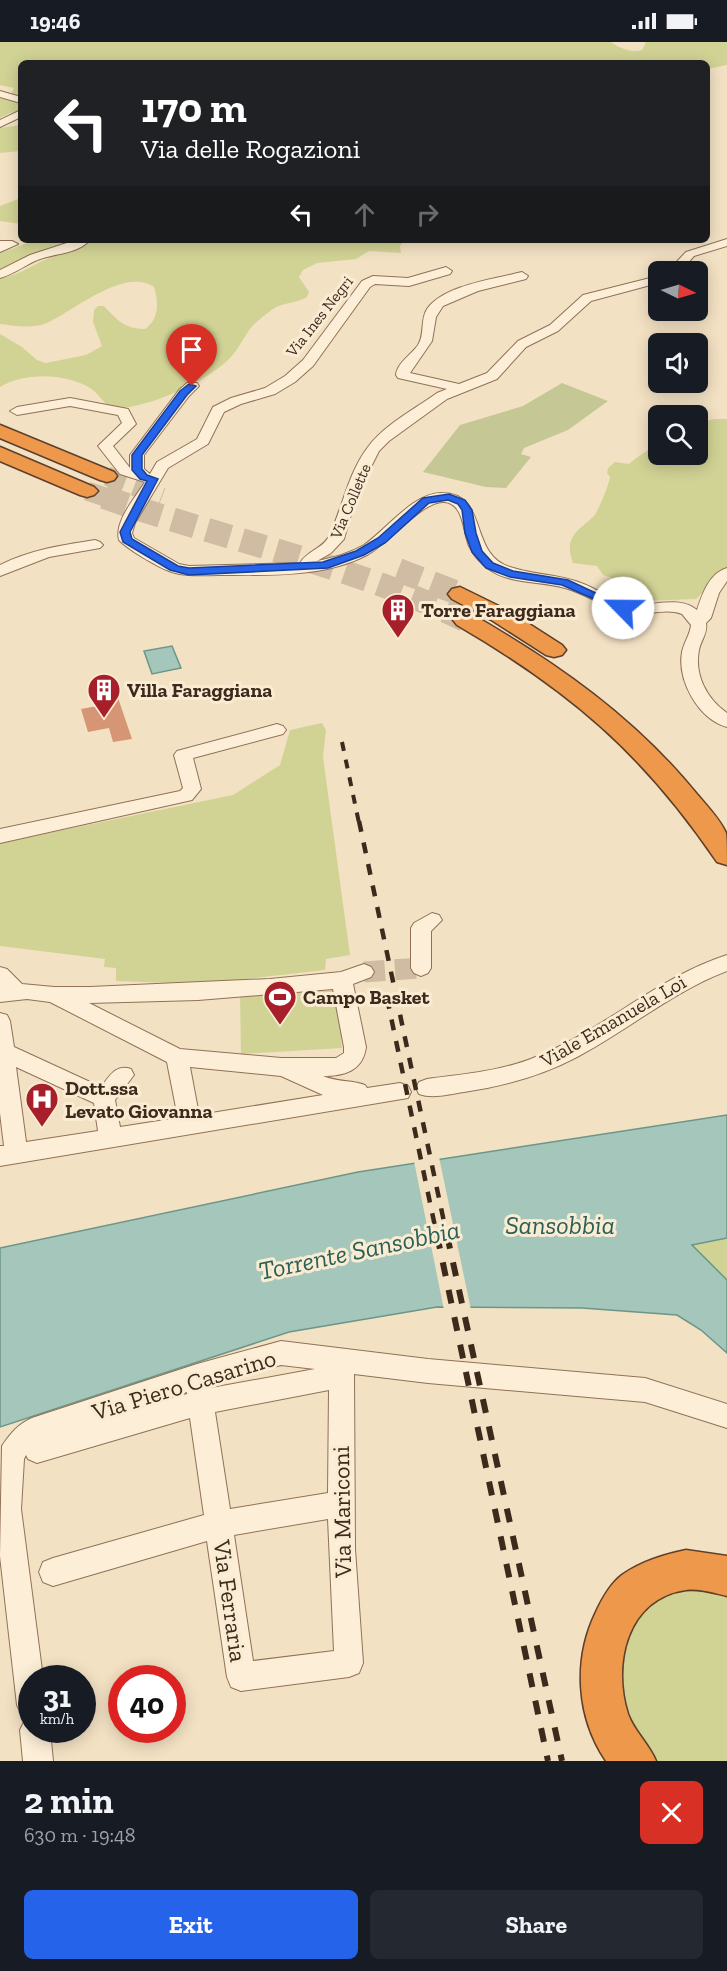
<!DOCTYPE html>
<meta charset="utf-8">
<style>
:root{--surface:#171b24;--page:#242831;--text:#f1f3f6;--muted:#9ea1a6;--accent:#2563eb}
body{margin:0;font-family:"Zilla Slab",serif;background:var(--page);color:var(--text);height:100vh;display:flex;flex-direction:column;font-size:22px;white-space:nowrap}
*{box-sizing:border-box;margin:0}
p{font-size:20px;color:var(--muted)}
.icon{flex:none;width:33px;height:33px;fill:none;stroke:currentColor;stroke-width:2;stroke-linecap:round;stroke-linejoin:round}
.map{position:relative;height:1719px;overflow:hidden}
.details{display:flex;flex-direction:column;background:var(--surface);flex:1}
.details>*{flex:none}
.hud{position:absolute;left:18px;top:18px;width:692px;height:183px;border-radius:9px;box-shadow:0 3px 15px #0003;background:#202124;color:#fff;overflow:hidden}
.needle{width:39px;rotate:95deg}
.fabs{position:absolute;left:648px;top:219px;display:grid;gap:12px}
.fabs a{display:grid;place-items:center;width:60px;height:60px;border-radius:9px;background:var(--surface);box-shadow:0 3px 15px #0003;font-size:30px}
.speed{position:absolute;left:18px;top:1623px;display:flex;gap:12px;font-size:30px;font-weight:700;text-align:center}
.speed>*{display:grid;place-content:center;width:78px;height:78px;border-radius:50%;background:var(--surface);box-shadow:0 3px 15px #0003;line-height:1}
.speed small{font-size:15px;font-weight:400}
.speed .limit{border:9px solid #d22;background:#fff;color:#111}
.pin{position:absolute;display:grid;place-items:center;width:51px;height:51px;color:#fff;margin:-62px -26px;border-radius:50% 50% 50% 0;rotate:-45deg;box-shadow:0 0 6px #0007}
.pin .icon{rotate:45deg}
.me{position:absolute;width:66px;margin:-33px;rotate:293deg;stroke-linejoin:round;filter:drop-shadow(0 0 4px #0008)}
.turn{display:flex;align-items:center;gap:21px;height:126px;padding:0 24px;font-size:27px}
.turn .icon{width:78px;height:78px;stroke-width:2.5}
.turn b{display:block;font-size:42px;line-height:51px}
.lanes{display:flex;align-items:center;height:57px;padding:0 24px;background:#0003;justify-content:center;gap:30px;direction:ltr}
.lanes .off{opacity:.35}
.round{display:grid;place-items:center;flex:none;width:63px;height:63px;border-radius:9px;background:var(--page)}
.summary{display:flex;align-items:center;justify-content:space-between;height:102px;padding:0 24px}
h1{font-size:36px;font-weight:800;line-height:45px}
.action{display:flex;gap:12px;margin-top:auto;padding:12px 24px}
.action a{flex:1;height:69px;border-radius:9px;background:var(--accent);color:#fff;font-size:24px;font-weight:800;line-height:69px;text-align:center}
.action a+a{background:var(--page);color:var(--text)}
.status{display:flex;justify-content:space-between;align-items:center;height:42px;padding:0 30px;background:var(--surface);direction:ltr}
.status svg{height:16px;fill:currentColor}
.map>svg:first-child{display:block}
.green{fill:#d1d395}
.cemetery{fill:#c5c795}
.water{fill:#a5c6ba;stroke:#6b9688;stroke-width:1.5}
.pier{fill:#f3e1c3}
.building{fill:#d69574}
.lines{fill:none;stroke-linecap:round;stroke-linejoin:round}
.minor-tunnel{stroke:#cfbca2;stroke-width:21;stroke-dasharray:21 10;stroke-linecap:butt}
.highway-tunnel-far1{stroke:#cfbca2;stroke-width:19;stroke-dasharray:19 10;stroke-linecap:butt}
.highway-tunnel{stroke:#cfbca2;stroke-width:24;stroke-dasharray:24 12;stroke-linecap:butt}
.minor-casing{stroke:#907157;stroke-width:2}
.highway-casing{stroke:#5e3f2b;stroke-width:3}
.minor{fill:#fdefd7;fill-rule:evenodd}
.highway{fill:#ed984a;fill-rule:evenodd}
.rail-far2{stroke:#3e2a1d;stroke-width:4;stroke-dasharray:9 9;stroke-linecap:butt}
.rail-far1{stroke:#3e2a1d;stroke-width:4.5;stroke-dasharray:11 11;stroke-linecap:butt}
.rail{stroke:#3e2a1d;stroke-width:6;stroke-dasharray:14 14;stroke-linecap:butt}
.route{fill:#2563eb;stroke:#184099;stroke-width:1.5}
.labels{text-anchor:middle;stroke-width:6;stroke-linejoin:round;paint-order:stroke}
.far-street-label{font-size:16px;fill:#3e2a1d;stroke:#faecd3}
.poi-label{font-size:20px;font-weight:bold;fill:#3e2a1d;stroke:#faecd3;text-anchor:start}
.street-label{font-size:20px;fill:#3e2a1d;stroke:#faecd3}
.near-street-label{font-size:24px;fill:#3e2a1d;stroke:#faecd3}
.near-water-label{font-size:26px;font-style:italic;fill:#2a6058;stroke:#faecd3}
</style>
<div class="status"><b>19:46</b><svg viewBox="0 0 49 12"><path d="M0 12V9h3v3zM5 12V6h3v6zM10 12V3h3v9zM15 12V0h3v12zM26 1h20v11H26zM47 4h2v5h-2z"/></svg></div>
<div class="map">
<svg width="727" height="1719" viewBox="0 0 727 1719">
<rect width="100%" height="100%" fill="#f3e1c3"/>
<path class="green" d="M0,0H611C620,6 630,11 642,8L646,0H727V23L707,27L706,21H21V70L10,71L0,76V56L11,52L14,46L0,43Z
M21,83V109L0,111V86Z
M21,156V182L0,179V164Z
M36,198H77L0,229V211Z
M93,198H405L400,204L401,211L369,209L356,217L317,221L303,228L299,235L309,250L307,255C296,262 283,260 273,267C265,273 255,280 249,288C243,297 238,307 231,315C208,340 143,369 110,366C103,360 98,351 90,346C66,331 24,330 0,345V292L22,305L37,318L46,321L86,313L102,304L93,280L94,268L98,264H104C117,278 125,287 145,287C159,277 159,261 154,245C124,225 74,269 47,281C32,287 15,284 0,282V236C17,234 29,225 44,218C60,211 79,210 93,198Z
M714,377H727V527L696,557L642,559L626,554L625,540L603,533L597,524L573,521C563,495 578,489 594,474C598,470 610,440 610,435L607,431L608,426L615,420L629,422C639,413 651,408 658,398V412H698V381Z
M322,681L326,688L323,715L350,913L326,917L325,928L201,942L116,939V926L104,925L105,917L0,904V801L233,753L280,723L290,688Z
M337,948L342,1006L241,1012L240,954Z
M727,1196V1238L692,1203Z
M681,1543L727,1551V1719H651L632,1699L610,1601L623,1574Z"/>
<path class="cemetery" d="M562,341L608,359L568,388L524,406L521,412L531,415L506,446L486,445L423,430L460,383L523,364Z"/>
<path class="water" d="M172,604L181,626L152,632L144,609Z
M727,1073V1196L692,1203L727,1238V1311L701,1288L677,1273L582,1266L437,1265L289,1290L0,1385V1206L358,1130Z"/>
<path class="pier" d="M439,1115L471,1268H444L414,1119Z"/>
<path class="building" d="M115,647L132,697L113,700L109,686L88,690L81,667L103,663L98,650Z"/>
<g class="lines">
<path class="minor-tunnel" d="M364,930L421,926"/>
<path class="highway-tunnel-far1" d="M107,434L162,455
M87,449L108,456"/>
<path class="highway-tunnel" d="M104,455C223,497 352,523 465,578
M398,528L460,552"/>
<g class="minor-casing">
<path id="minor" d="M0,49L21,55V61L0,55Z
M21,68V75L0,85V78Z
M727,197V204L694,214L680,230H667L686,210Z
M76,198H90C77,212 57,211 40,217C26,222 15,232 0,236V228L30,213Z
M0,199H12L18,202L0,210Z
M446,225L452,229L450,232L409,244L375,242L370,245L313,324L295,340L275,352L241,362L224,370L208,402L168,426L135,481L132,491L134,496L179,522L189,524L300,521C309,507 323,507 329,494C343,465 348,431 368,405C384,383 415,367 437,351L447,347L398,336L396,333C397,321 411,313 418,303C425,292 420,278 427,267C444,243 495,237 522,230L528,234L526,237L478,249L443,264L436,275L432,299L410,331L459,342L487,331L518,299L550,283L583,253L658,234V241L591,259L558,289L526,305L497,337L447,357L389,399L379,409L356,455L344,497L331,511L317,519C333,516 350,511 364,503C386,488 414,450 442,451C489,451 468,512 510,525C533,533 558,532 581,541C598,547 613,559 631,562C653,565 679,553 697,568C702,553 709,531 727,526V539L719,551L711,576L706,581C708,591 701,598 699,608C694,633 707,657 727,671V685C698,677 677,638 682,610C684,600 690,593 691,583L682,572C666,566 649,573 632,572C607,569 588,552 565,546C541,539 510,542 490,528C481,522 474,514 469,504C463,490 464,461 444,460C423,458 387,503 367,513C323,536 267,533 219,533C203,533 185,535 169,529C158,525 127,507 119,498C114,479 136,455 145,440L120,432L98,404L122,381L118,373L70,364L17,373L10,369L17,365L70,356L128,367L136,382L113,404L130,426V413L179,348L187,341H197L199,344L189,354L144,413V427L150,432L157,420L197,397L213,365L231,356L265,346L285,334L303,318L362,239L373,234L408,236Z
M95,498L100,500L103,503L100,506L49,515L0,534V523C30,508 62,503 95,498Z
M277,682L283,684L286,688L283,692L193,716L201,747L192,758L0,801V787L180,749L183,746L174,713L177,709Z
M432,871L439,873L442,878L431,889V926L428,931L421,934L414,931L411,926V886L414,881Z
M727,913V929C672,950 628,988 577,1015C541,1034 504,1044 464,1050C450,1052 433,1057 419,1052L416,1046L419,1040L427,1037C464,1032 504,1029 538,1014C605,987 658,935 727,913Z
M364,922L371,925L374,930L371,935L353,942L366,1005C363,1029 344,1034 323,1034C337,1040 351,1038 365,1043L367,1046L400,1041L408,1044L411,1050L408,1056L0,1124V1104H4L0,1071V971L7,973L10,979L14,1005L101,1045C110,1034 115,1022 131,1027L134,1033L115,1058L120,1085L178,1076L167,1020L50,960L27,957L0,960V925L7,927L22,942L54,945H90L270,937L341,930ZM333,947L344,1005V1011L336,1016H281L180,1007L89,961L198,958ZM16,1025L94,1061L98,1089L26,1100ZM190,1025L281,1034L323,1053L199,1073Z
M281,1299L428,1317L645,1336L727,1362V1386L645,1360L428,1341L354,1332L355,1507L363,1621L359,1631L349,1635L241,1649L231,1645L227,1635L207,1499L53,1544L43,1540L39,1530L43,1520L53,1516L204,1473L190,1376L37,1421L28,1417L26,1413L24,1417L21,1467L43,1636H32V1688H50L53,1719H23L20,1688L25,1678L28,1676L22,1673L17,1663L0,1514L2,1404C10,1392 18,1382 32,1376L197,1322ZM281,1323L315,1327L211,1346V1342ZM329,1348L328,1451L230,1467L215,1370ZM187,1350V1352L138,1366ZM328,1477L334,1609L253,1619L234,1493Z"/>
</g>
<g class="highway-casing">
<path id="highway" d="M0,383L114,430L117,434L114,438L107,440L100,438L0,396Z
M0,405L94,445L98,449L94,453L87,455L80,453L0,419Z
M460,545L509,569L562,603L566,608L562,613L554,615L546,613L493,579L452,557L448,552L452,547Z
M465,571L473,573C557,621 635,676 696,751C706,763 720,777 726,791C727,799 727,814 727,823L717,820C643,711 570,649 457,583L453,578L457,573Z
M686,1508L727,1514V1554C714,1551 699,1546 686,1548C627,1556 612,1622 628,1672C634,1689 649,1702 656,1719H606C576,1675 573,1617 596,1570C602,1557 610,1542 622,1533C642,1519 663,1513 686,1508Z"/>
</g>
<use href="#minor" class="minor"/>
<use href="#highway" class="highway"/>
<path class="rail-far2" d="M342,700L359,781"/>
<path class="rail-far1" d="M359,779L447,1194
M387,956L437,1194"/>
<path class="rail" d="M437,1193L548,1719
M447,1193L562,1719"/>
</g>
<path class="route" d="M189,342L196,344L187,353L142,413V427L147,433L158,437L130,490L132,497L178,524L189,526L323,520L356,509L378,496L423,456L449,452L465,458L472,468L476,491L482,509L493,521L513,529L568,538L628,566L623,569L619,568L562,543L510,535L486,526L472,510L465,491L462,468L458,462L448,458L429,461L385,501L364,513L328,526L189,533L170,528L123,500L120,490L147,439L140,437L132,428V413L180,349Z"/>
<defs>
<g id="building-pin" transform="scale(1.725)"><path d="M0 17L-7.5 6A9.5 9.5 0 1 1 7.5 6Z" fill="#a71f2a" stroke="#faecd3"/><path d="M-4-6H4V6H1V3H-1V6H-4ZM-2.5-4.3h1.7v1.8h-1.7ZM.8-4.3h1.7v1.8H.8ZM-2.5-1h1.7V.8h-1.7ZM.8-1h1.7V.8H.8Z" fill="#fff"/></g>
<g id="stadium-pin" transform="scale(1.725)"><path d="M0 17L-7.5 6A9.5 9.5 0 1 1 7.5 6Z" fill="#a71f2a" stroke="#faecd3"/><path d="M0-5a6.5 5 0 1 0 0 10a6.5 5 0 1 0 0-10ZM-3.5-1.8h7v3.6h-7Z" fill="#fff"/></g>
<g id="hospital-pin" transform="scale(1.725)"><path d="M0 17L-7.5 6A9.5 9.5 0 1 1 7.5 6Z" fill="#a71f2a" stroke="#faecd3"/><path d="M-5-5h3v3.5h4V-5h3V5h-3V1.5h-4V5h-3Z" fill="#fff"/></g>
</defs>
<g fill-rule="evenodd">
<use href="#building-pin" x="398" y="568"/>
<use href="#building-pin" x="104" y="648"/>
<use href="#stadium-pin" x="280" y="955"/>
<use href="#hospital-pin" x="42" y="1057"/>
</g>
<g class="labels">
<g class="far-street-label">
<text transform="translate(319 274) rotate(-52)" y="6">Via Ines Negri</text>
<text transform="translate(350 459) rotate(-67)" y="6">Via Collette</text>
</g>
<g class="poi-label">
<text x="421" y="575">Torre Faraggiana</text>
<text x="127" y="655">Villa Faraggiana</text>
<text x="303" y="962">Campo Basket</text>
<text x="65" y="1053">Dott.ssa<tspan x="65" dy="23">Levato Giovanna</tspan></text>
</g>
<g class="street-label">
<text transform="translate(613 979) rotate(-30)" y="7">Viale Emanuela Loi</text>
</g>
<g class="near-street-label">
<text transform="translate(184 1343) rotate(-17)" y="8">Via Piero Casarino</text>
<text transform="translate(342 1470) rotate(-91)" y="8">Via Mariconi</text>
<text transform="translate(230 1559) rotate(82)" y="8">Via Ferraria</text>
</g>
<g class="near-water-label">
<text x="560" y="1192">Sansobbia</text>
<text transform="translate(359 1208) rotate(-12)" y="9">Torrente Sansobbia</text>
</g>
</g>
</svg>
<div class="fabs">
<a><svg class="needle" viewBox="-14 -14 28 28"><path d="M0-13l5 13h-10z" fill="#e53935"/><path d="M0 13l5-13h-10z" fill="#9ea1a6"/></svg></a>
<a><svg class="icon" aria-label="sound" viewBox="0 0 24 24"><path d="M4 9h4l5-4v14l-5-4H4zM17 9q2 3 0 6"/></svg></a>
<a><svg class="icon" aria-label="search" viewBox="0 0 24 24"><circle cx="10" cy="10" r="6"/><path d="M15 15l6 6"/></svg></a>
</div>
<div class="speed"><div>31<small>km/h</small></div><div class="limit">40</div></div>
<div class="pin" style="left:192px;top:344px;background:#d93025"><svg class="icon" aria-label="arrive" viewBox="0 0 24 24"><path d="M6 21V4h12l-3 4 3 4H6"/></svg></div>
<svg class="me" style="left:623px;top:566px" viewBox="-20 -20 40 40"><circle r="19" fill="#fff"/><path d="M0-13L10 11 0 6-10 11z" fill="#2563eb"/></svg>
<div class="hud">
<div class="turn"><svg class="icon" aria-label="left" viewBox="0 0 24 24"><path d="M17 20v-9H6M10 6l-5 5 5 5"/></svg><div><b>170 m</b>Via delle Rogazioni</div></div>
<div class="lanes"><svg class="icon" aria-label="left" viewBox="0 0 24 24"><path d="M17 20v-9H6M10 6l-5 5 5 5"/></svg><svg class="icon off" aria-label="ahead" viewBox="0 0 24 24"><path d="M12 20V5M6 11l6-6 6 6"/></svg><svg class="icon off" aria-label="right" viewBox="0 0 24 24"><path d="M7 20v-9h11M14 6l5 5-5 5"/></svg></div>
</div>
</div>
<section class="details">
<div class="summary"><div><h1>2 min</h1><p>630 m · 19:48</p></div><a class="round" style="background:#d93025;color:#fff"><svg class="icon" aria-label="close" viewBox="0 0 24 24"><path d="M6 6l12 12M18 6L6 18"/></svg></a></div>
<div class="action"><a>Exit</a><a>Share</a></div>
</section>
